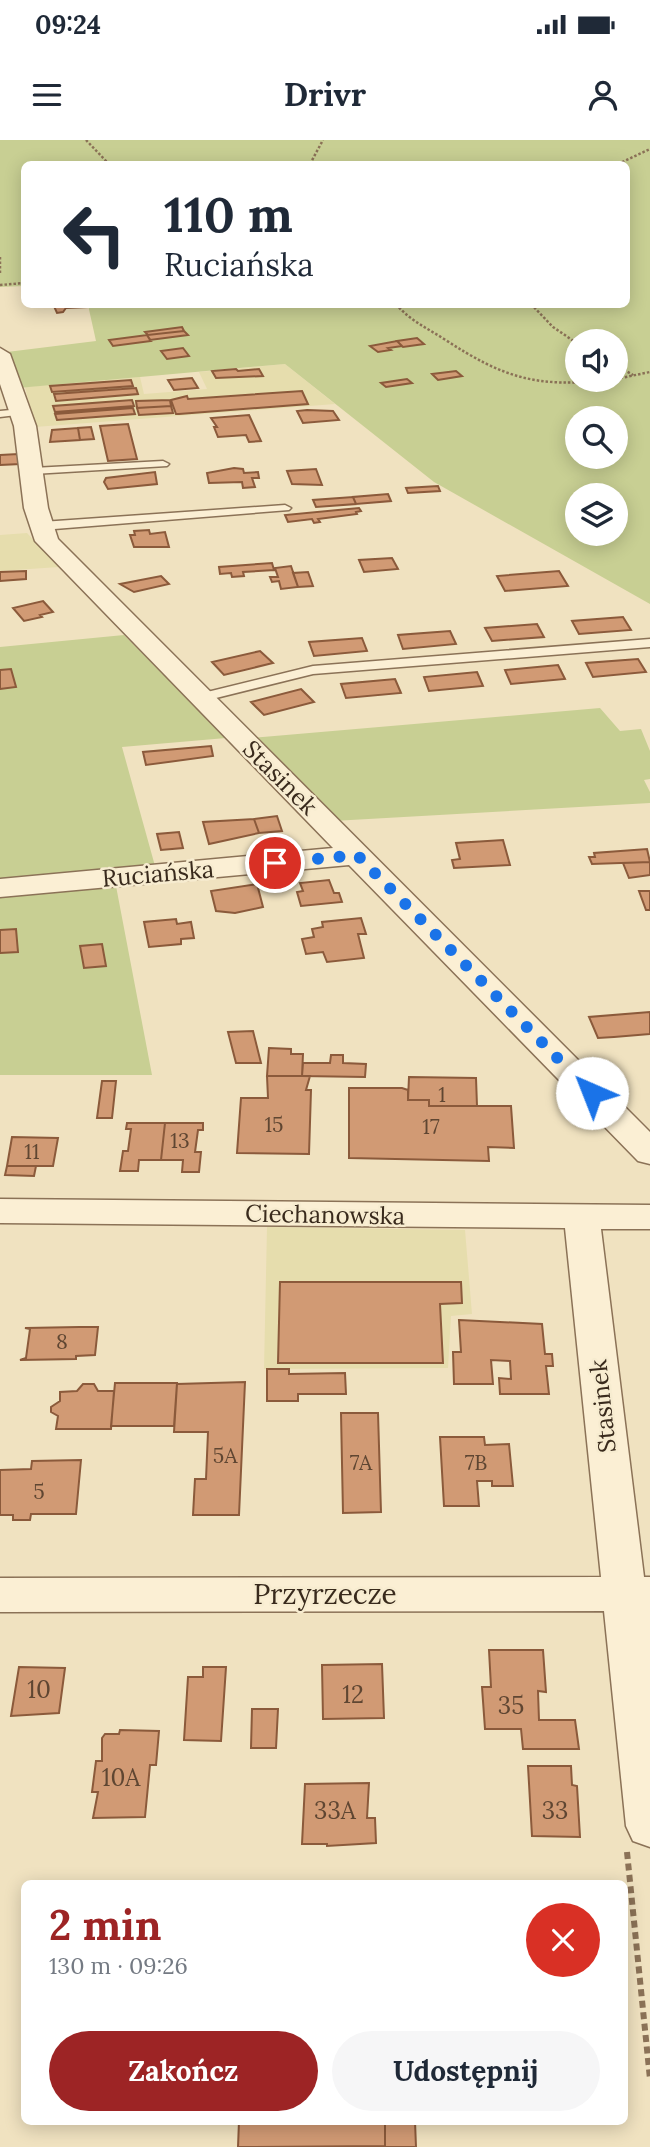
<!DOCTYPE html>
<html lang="pl">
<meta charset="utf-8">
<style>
:root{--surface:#fff;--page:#f6f6f7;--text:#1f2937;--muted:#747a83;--accent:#9d2425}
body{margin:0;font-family:Lora,serif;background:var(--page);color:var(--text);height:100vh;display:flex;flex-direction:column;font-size:26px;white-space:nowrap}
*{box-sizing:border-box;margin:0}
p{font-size:23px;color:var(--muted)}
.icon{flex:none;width:38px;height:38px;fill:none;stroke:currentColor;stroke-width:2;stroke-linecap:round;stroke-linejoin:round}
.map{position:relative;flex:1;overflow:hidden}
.details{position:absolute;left:21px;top:1740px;width:607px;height:245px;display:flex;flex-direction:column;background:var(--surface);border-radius:10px;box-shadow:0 4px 18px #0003}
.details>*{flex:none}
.guide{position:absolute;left:21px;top:21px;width:609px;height:147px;border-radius:10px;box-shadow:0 4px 18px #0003;background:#fff;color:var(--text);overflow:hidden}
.controls{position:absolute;left:565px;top:189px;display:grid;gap:14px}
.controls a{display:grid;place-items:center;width:63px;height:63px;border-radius:50%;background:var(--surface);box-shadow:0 4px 18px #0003;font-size:35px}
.pin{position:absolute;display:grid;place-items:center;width:60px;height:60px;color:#fff;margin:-30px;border:4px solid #fff;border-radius:50%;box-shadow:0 2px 7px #0007}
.me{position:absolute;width:77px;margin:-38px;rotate:316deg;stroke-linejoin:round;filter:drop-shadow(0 0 5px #0008)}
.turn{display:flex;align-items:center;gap:24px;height:147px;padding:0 28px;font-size:32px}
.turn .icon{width:91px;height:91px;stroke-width:2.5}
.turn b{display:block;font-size:49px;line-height:60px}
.round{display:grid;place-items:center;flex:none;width:74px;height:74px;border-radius:37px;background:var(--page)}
.summary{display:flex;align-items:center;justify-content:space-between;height:119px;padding:0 28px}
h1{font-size:42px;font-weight:800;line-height:52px;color:var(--accent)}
.cta{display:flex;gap:14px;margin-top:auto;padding:14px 28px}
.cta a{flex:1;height:80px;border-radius:42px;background:var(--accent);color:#fff;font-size:28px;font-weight:800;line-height:80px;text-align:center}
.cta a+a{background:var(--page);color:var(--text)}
.status{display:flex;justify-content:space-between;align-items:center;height:49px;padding:0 35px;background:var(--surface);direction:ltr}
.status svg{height:19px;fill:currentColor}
header{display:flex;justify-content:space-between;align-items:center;height:91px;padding:0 28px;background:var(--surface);font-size:32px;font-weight:800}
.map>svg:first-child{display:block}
.farmland{fill:#e6ddad}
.green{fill:#c8cf93;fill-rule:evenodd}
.building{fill:#d19a74;stroke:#8b5a3b;stroke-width:2}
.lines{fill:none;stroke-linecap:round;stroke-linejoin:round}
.lane-casing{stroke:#8b7257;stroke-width:3}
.street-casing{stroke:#8b7257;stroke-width:3}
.path-far1{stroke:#8b7257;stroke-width:2.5;stroke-dasharray:2.5 2;stroke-linecap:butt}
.path{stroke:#8b7257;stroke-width:6;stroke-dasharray:7 4.5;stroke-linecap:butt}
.lane{fill:#fbefd4;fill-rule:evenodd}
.street{fill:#fbefd4;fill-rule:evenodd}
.route{stroke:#1a73e8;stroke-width:12;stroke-dasharray:0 21.6}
.labels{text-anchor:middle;stroke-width:5;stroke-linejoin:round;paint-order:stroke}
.number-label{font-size:21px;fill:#5f4632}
.street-label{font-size:24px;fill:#392a1c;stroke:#f7ecd0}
.near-number-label{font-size:24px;fill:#5f4632}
.near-street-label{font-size:28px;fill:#392a1c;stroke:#f7ecd0}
</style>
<div class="status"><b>09:24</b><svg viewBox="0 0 49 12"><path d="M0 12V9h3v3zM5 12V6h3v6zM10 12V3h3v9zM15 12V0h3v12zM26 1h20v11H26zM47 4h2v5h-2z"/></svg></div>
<header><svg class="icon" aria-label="menu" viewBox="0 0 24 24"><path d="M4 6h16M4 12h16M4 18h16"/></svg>Drivr<svg class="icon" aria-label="person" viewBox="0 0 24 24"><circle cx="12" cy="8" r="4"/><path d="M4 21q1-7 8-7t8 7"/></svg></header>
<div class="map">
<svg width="650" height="2007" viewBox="0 0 650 2007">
<rect width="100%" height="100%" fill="#f0e2c0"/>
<path class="farmland" d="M285,224L335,264L35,287L25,247L140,237L144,254L207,249L199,232Z
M27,393L59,427L0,431V395Z
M267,1087L465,1090L472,1174L451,1176L448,1228L264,1229Z"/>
<path class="green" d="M0,0H650V464L434,342L285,224L18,248L7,212L96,201L88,165L626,164V24H24V146L0,147ZM578,201H616V240H578ZM578,278H616V317H578ZM578,355H616V394H578Z
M124,495L226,598L122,607L155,726L0,741V507Z
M600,568L620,591L641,589L650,611V639L644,640L650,652V663L333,681L252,598Z
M116,746L152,935H0V757Z"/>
<path class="building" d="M53,164H88V167L66,168L63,172L57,173Z
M182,187L184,191L148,195L145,192Z
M184,191L188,195L150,200L147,195Z
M147,195L151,201L113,206L109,200Z
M417,198L424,204L403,207L397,201Z
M397,201L402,206L388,208L391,210L378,212L370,206Z
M183,208L189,216L167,219L161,211Z
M236,229L238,231L259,229L263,236L216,238L212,231Z
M456,231L462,236L438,240L432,234Z
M192,238L198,248L174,250L168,240Z
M407,239L412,243L386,247L381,243Z
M131,240L133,246L52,252L50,246Z
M136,248L138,254L56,261L54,254Z
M302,251L308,264L179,274H176L171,260L187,256L188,259Z
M132,260L134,266L55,272L53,266Z
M170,260L171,266L137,268L136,261Z
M171,266L173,273L139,275L137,268Z
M133,268L135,274L57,280L55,274Z
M307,270L333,271L339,280L303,283L297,271Z
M249,275L261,301L249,302L246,295L218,297L214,287H217L211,278Z
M128,284L137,319L108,321L100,286Z
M91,287L94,299L80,300L78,288Z
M78,288L80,300L50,302L52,290Z
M18,314L20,324L0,325V315Z
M234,328L243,329L244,333L258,332L259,338H252L255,347L243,348L242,342L209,343L207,333Z
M316,329L322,345L292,344L287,331Z
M155,332L157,344L108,349L104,342L106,338Z
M438,346L440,351L408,353L406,348Z
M388,354L391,361L356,364L353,357Z
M353,357L356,364L316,367L313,360Z
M359,368L361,371L356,372L357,374L318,379L320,382L314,383L312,379L288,382L285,375Z
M149,390L150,394L165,392L169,407H134L130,395H135L134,391Z
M392,418L398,429L364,432L359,420Z
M272,423L274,430L243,432L244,436L232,437L231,433L220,434L219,427Z
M291,426L298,447L281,449L279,441L272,442L270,437H278L275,428Z
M26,431V439L0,441V432Z
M559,431L568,446L505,451L497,436Z
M308,432L313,446L298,447L293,433Z
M161,436L169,444L134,452L120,444Z
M43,461L53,472L40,475L42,477L24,481L13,468Z
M623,477L631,490L579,494L572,481Z
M537,484L544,497L492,501L485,488Z
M450,491L456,504L403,509L398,495Z
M362,498L367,511L314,516L309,502Z
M260,511L273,523L224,535L212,522Z
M638,519L646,532L593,537L586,523Z
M558,525L565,539L511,544L505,530Z
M11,529L16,547L0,549V530Z
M477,532L483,546L429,551L424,537Z
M395,539L401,553L346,558L341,544Z
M301,549L314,562L264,575L251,562Z
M211,606L213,616L146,625L143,612Z
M277,676L282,691L259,693L254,679Z
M254,679L259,693L209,704L203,682Z
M179,692L183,708L161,710L157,694Z
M503,700L510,725L454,728L452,720L460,719L456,703Z
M647,709L650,722L592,724L589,717H595L594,713Z
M650,722V735L629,738L623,723Z
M329,740L334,753H339L342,762L301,766L297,752L303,751L300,743Z
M257,744L263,767L235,773L216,771L211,751Z
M639,751H650V770H646Z
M361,778L366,794H358L364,818L327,822L323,812L306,814L302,799L314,797L312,789L323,787L322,782Z
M176,779L177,784L191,782L194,798L181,799V804L149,807L144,782Z
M16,789L18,812L0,813V790Z
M102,804L106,826L84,828L80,806Z
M650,872V894L614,897L598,898L589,877Z
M253,891L261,923H236L228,892Z
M269,908L291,909V914H303L302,936H267Z
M331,915H343V923L366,924L365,937L302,936L303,923H330Z
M267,936H310L306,950H311L309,1014L237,1013L241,958H268Z
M409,937L476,938L477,966H429V960H408Z
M102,941H116L112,978H97Z
M349,948H402L408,950V960H429V966H511L514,1008L488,1007L489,1021L349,1018Z
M127,983H165L161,1020H139L138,1031H120L123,1011H128L131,989H126Z
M165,983H203V990H198L195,1012H201L199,1032H182L183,1020H161Z
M12,997L58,998L53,1026H7Z
M7,1026H36L34,1036L5,1035Z
M280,1142H461L462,1163L440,1164L443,1223H278Z
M459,1180L542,1184L545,1214H552L553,1226H546L549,1254H500L499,1238L511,1239L510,1221L491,1220L493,1244H454L453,1212H461Z
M79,1187H98L95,1215L76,1216V1219L20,1220L26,1218L30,1189L25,1188Z
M267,1229H289V1234L345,1233L346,1254H298V1261H267Z
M245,1242L239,1375H193L195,1339H206L208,1292H174L177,1244Z
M115,1243H177L174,1286H111Z
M83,1244H94L98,1251H114L111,1289H56L58,1276L51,1272V1267L60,1261V1252L77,1251Z
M341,1273H378L381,1372L343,1373Z
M440,1297H484L485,1305L509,1304L513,1346H492V1341H477L479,1366H444Z
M81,1320L76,1374H31L30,1380H13V1375H0V1330L31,1329L32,1321Z
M489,1510H543L546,1552L538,1551L539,1580H575L579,1609H523L521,1589H485L482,1547H491Z
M382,1524L384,1578L323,1579L322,1525Z
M19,1527L65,1528L59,1573L11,1576Z
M203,1527H226L221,1601L184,1600L188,1537H203Z
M252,1569H278L276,1608H251Z
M120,1590L159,1591L156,1625H150L145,1677L93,1678L98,1652H92L96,1621H102V1598L105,1594H119Z
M528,1626H571L572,1645L577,1646L580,1697L532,1696Z
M369,1643L367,1678H375L376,1703L327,1706V1704H302L305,1644Z
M239,1981H385V2006L238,2007Z
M385,1981H415L416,2007H385Z"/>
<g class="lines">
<g class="lane-casing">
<path id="lane" d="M21,269L25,270V274L0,277V271Z
M163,321L169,324L167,326L33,334L27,331L33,328Z
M285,365L291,368L289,370L42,390L36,386L42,382Z
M650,499V507L313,534L200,562L193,558L195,555L313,526Z"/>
</g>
<g class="street-casing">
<path id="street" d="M0,208L10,214L36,286L48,368L58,399L650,992V1024L638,1021L349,725L0,757V739L333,708L35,401L24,368L14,286L0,244Z
M0,1059L650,1065V1089H601L644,1437H650V1707L633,1701L626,1686L604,1471L0,1472V1438L601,1437L565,1088L0,1083Z"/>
</g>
<path class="path-far1" d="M86,0L109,24
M310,24L323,0
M618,24L650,9
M0,117V134
M0,145L24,143
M396,164C409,180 427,188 444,199C504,238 536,248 608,240
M531,164L553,187L578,204
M616,225L633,235
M616,239L650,232"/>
<path class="path" d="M627,1712L650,1939"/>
<use href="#lane" class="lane"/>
<use href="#street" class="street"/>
</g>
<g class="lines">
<path class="route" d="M275,723L357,715L592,953"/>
</g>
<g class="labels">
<g class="number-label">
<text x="442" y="962">1</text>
<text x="274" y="992">15</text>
<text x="431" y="994">17</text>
<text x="180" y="1008">13</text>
<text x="32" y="1019">11</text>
<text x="62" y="1209">8</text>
<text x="225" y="1323">5A</text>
<text x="361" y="1330">7A</text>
<text x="476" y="1330">7B</text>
<text x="39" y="1359">5</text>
</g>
<g class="street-label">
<text transform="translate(280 638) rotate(45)" y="8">Stasinek</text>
<text transform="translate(158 734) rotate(-5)" y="8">Ruciańska</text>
<text transform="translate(325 1075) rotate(1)" y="8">Ciechanowska</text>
<text transform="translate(603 1266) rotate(-96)" y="8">Stasinek</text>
</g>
<g class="near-number-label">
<text x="39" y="1558">10</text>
<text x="353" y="1563">12</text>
<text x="511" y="1574">35</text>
<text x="121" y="1646">10A</text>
<text x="335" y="1679">33A</text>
<text x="555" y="1679">33</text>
</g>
<g class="near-street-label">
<text x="325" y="1464">Przyrzecze</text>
</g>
</g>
</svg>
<div class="controls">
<a><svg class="icon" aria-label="sound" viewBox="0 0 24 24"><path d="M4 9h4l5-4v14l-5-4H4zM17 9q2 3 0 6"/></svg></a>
<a><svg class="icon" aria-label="search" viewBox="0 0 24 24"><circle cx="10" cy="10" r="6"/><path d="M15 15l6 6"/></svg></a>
<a><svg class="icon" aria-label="layers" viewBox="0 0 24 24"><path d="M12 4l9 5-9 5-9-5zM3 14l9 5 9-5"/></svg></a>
</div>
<div class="pin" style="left:275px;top:723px;background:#d93025"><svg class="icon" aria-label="arrive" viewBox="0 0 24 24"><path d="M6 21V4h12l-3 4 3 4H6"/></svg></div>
<svg class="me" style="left:592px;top:953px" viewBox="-20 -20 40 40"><circle r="19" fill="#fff"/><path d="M0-13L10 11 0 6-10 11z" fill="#1a73e8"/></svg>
<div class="guide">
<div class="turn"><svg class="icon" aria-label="left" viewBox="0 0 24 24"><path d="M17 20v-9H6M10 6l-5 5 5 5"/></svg><div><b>110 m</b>Ruciańska</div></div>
</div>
<section class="details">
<div class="summary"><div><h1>2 min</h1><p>130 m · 09:26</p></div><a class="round" style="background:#d93025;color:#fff"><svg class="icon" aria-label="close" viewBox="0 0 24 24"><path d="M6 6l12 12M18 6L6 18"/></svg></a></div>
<div class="cta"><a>Zakończ</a><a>Udostępnij</a></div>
</section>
</div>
